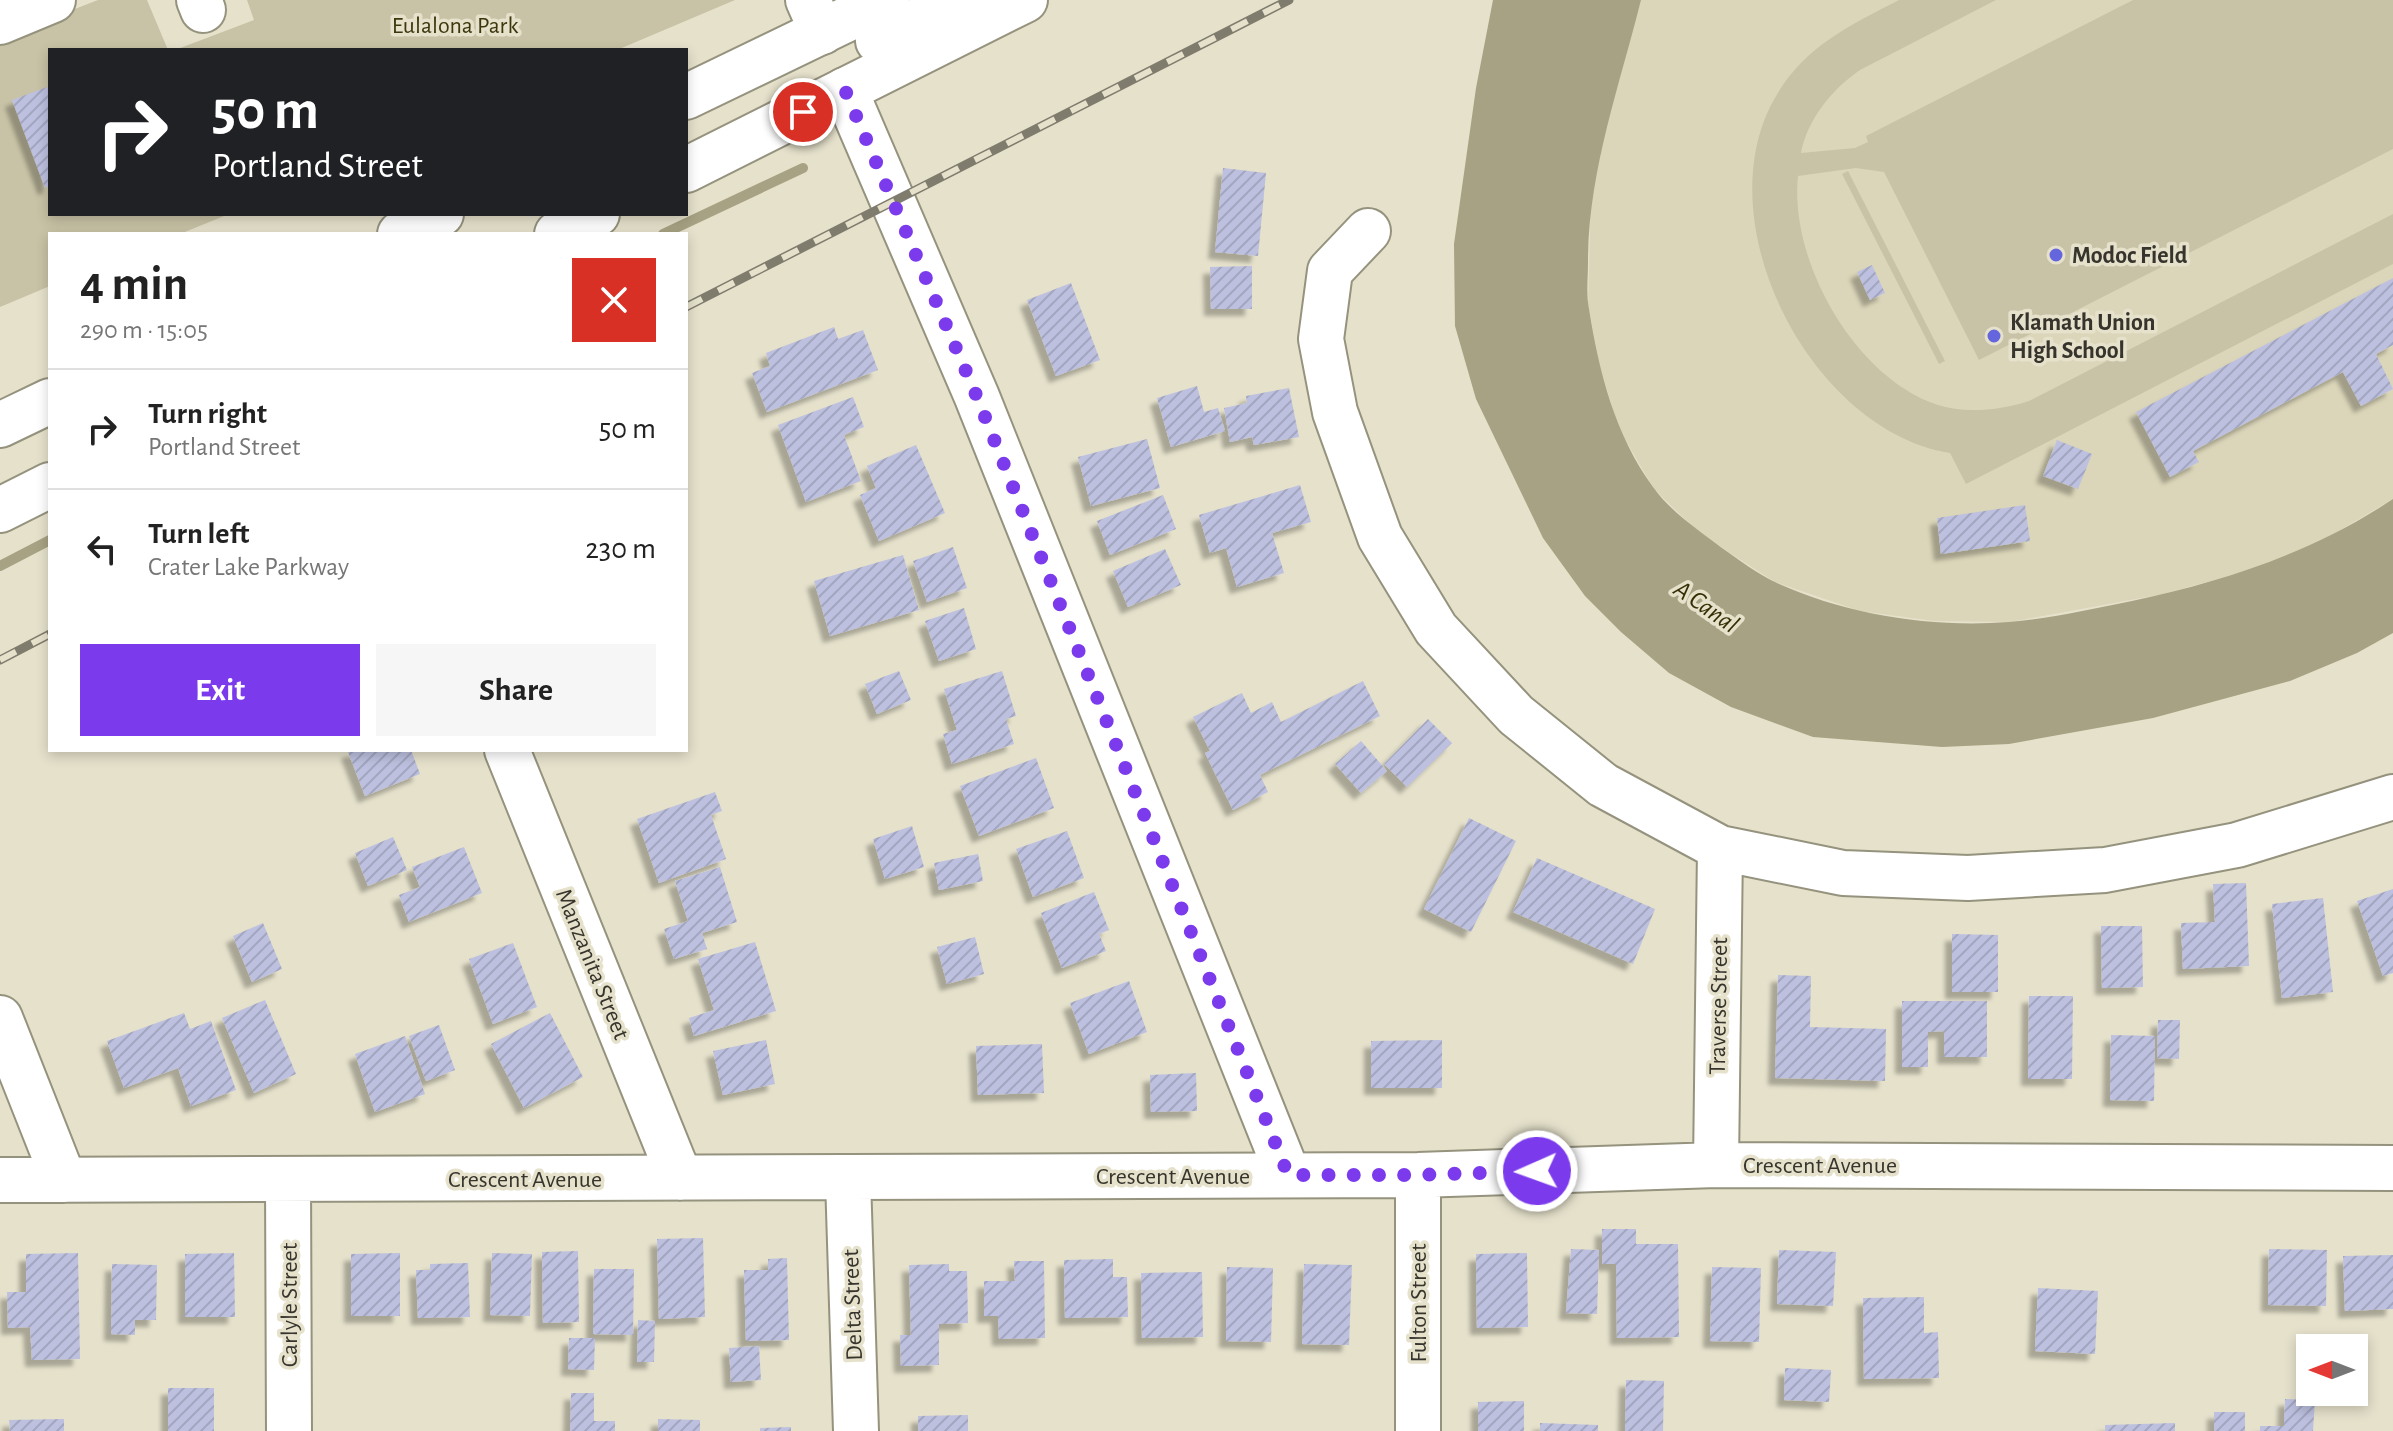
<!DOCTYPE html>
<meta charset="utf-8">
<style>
:root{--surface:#fff;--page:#f6f6f6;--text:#222;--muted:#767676;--line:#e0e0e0;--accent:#7c3aed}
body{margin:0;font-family:"Alegreya Sans",sans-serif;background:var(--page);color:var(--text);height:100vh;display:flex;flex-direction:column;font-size:30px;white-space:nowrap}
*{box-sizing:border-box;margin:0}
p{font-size:26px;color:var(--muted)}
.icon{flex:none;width:44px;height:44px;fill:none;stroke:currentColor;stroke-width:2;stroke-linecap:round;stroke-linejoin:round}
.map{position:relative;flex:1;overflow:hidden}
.drawer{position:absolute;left:48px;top:232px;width:640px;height:520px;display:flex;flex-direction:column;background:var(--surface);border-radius:0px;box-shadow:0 4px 12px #0003}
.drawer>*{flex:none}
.hud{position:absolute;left:48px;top:48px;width:640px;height:168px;border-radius:0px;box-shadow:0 4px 12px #0003;background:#202124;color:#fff;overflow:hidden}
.needle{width:52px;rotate:270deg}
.tools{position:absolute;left:2296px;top:1334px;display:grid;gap:16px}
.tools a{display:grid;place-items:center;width:72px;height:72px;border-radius:0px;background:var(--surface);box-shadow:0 4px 12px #0003;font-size:40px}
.pin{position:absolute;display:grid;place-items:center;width:68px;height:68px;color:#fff;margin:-34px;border:4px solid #fff;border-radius:50%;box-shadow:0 2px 8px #0007}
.me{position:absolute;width:88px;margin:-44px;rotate:268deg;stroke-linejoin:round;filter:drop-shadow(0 0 6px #0008)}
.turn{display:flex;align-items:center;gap:28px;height:168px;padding:0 32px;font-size:36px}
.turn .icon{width:104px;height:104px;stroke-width:2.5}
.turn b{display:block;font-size:56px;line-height:68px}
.round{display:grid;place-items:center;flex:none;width:84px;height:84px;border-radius:0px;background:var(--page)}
.overview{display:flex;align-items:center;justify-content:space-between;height:136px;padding:0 32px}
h1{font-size:48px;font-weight:700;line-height:60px}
.cta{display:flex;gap:16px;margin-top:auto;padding:16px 32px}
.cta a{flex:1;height:92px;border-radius:0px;background:var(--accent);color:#fff;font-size:32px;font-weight:700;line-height:92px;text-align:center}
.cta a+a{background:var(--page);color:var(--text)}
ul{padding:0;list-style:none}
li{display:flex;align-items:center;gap:24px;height:120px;padding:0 32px;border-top:2px solid var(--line)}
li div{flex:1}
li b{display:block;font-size:30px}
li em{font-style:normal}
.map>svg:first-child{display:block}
.built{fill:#dbd6b9}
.green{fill:#c8c3a6}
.water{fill:#a7a283}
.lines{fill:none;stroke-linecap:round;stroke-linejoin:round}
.stream{stroke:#a7a283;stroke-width:10}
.building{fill:url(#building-hatch);filter:url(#shadow)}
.minor-casing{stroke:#95927d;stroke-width:48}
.major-casing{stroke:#95927d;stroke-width:48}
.minor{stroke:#fff;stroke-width:44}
.major{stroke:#fff;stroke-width:44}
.rail-casing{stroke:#7f7c6e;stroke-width:9}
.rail{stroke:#e5e1cb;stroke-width:6;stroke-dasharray:18;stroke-linecap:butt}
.route{stroke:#7c3aed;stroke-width:14;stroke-dasharray:0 25.2}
.poi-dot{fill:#6565de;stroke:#e5e1cb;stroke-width:3}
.labels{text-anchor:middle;stroke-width:7;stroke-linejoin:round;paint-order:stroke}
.park-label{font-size:24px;fill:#3e370e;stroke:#e5e1cb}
.poi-label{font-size:24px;font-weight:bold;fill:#36342c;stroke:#e5e1cb;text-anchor:start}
.street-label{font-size:24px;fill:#36342c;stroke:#e5e1cb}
.water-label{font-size:26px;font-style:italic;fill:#352e04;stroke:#e5e1cb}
</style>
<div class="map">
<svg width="2393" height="1431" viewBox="0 0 2393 1431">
<defs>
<pattern id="building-hatch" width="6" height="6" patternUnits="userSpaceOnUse" patternTransform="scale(2)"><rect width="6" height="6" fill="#bdc1df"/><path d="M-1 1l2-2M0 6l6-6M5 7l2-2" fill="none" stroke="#a3a6c0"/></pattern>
<filter id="shadow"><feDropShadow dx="-7" dy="7" stdDeviation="2" flood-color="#0004"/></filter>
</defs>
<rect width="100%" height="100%" fill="#e5e1cb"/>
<path class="built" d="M1641,0H2393V499L2313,546L2254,569L2163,594L2010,622L1934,621L1860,611L1775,582L1730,553L1693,527L1654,489L1619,429L1600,367L1588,305L1591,196L1607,121Z"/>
<path class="green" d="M98,0H147L168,50H50V214H229L180,234H50V286L0,307V38Z
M247,0H735L617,50H175L254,20Z
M1899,0H1996L1860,70C1832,89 1807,120 1801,153L1855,148L1868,142L1866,136L2133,0H2393V149L1979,360L1884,172L1856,168L1798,176C1789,261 1855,378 1938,405C1965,414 2002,410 2029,401L2393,214V264L1966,484L1950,453C1814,431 1709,232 1770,107C1799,49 1845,28 1899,0Z
M1848,171L1945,361L1939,364L1842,174Z"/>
<path class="water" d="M1493,0H1641C1619,88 1588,172 1588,263C1588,278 1586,294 1589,309C1599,372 1615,435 1653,487C1670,511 1698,530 1722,548C1739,560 1758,574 1777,583C1847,615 1932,628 2009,622C2049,619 2092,609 2132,601C2225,581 2314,552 2393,499V633L2357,653L2290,681L2153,718L2009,744L1942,747L1813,737L1731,707L1669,673L1621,632L1585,596L1543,538L1476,399L1455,326L1454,244L1476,88Z"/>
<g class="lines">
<path class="stream" d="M663,234L803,168
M0,566L50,540"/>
</g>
<path class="building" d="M47,87L50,94V186L45,188L12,100Z
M1223,168L1266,173L1258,256L1215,252Z
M1872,265L1885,293L1870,300L1857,272Z
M1252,266V309H1211L1210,267Z
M2393,278V345L2376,354L2393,389L2361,406L2343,372L2193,451L2199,462L2170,477L2136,412Z
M1071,283L1100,360L1056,376L1027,300Z
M834,327L838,339L863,330L878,370L767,412L752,373L770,366L766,353Z
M1197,386L1204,412L1218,408L1225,431L1171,447L1157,398Z
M1289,388L1299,437L1254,445L1252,437L1230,442L1224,408L1247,403L1246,396Z
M853,397L864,427L844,435L861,481L806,502L778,425Z
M1147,439L1160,488L1091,506L1078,457Z
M2057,440L2092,454L2078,489L2043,476Z
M916,445L945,513L879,541L860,495L876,488L867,466Z
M1300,485L1311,522L1272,533L1284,573L1237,587L1226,548L1210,553L1199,515Z
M1163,495L1176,529L1110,555L1097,521Z
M2025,505L2030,541L1941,554L1937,518Z
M953,547L967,588L927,602L913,561Z
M1165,549L1181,585L1128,607L1113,571Z
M903,555L919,610L830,636L814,581Z
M964,608L976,649L939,661L925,621Z
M899,671L911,700L877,714L865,684Z
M1002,671L1016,716L1006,719L1014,744L952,764L943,734L957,730L944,689Z
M1363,681L1380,716L1260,775L1268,792L1233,810L1205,753L1210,751L1193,717L1242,693L1251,713L1272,702L1281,722Z
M1428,719L1452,743L1407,787L1384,764Z
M1361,741L1387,771L1361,793L1335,764Z
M352,750H411L420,774L365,796L348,752Z
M1036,758L1054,808L979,836L960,786Z
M715,792L722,811L711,815L726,859L659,883L637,819Z
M1469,818L1516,841L1471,932L1424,909Z
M912,826L924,867L885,879L873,839Z
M1067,831L1084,878L1033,897L1016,849Z
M393,837L407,870L368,886L355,853Z
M464,847L482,893L409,922L399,895L420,887L412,867Z
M978,854L983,881L939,890L934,863Z
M1537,858L1655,909L1633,964L1513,912Z
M720,867L737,922L702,933L707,949L674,959L664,929L688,921L675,881Z
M2246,883L2249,966L2183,969L2181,923L2215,922L2213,884Z
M2393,889V973L2383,976L2357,901Z
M1094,892L1109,930L1099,934L1106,951L1062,968L1041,913Z
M2323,898L2333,992L2282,998L2272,904Z
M263,923L282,969L252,982L233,936Z
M2101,926H2142L2143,987L2102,988Z
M1952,934L1998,935V992H1952Z
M975,937L984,974L947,984L937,947Z
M755,942L776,1011L694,1036L689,1018L714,1010L698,959Z
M513,943L537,1007L493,1024L469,959Z
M1778,975L1811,976L1810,1027L1886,1029L1885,1081L1775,1078Z
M1129,981L1147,1032L1089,1054L1070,1003Z
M2029,996H2073L2072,1079H2028Z
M265,1000L296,1074L254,1093L222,1018Z
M1902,1001H1987V1057H1944V1031L1928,1032V1067H1902Z
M184,1013L190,1029L211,1021L236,1090L191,1106L178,1068L124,1088L107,1041Z
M550,1013L583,1077L524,1108L491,1044Z
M2158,1020H2180L2179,1059L2157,1058Z
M439,1025L455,1070L426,1081L409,1036Z
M2111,1035L2155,1036L2154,1101L2110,1100Z
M405,1036L425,1094L375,1112L355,1054Z
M766,1040L775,1084L723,1095L713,1051Z
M1442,1040V1088H1371V1041Z
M1042,1044L1044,1093L978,1095L976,1046Z
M1196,1073L1197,1111L1151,1112L1150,1075Z
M1602,1229H1636V1244H1678L1679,1337L1617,1338L1616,1264H1602Z
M703,1238L705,1317L659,1319L657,1239Z
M1571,1249L1599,1250L1597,1314L1566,1313Z
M2269,1249L2327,1250L2326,1306L2268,1305Z
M1779,1250L1836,1252L1833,1306L1777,1304Z
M578,1251L579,1322L543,1323L542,1252Z
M78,1253L80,1359L32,1360L30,1327L8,1328L7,1292H26V1254Z
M234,1253L235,1317H185V1254Z
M400,1253V1316H351V1254Z
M492,1253L532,1254L530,1316L490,1315Z
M1527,1253L1528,1327L1477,1328L1476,1254Z
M2393,1255V1309L2345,1311L2343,1256Z
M787,1258L789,1340L746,1341L744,1270H768V1259Z
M1113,1259V1277H1127L1128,1317L1065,1318L1064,1260Z
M1014,1261H1044L1045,1338L999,1339L998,1316H984V1281H1015Z
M468,1263L470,1317L418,1318L416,1270H430V1264Z
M112,1264L157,1265L156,1320H135V1335L111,1334Z
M949,1264V1271H967L968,1323L939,1324V1365L901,1366L900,1335H911L909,1265Z
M1304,1264L1352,1265L1349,1345L1302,1344Z
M1227,1267L1273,1268L1271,1342L1226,1341Z
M1712,1267L1761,1268L1759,1342L1710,1341Z
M594,1269H634L633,1335L593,1334Z
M1202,1272L1203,1337L1142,1338L1141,1273Z
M2038,1288L2098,1291L2095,1354L2035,1351Z
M1924,1297V1333L1938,1332L1939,1378L1864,1379L1863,1298Z
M638,1320L655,1321L654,1362H637Z
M569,1338H595L594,1370L568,1369Z
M759,1346L761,1380L731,1382L729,1348Z
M1785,1368L1831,1370L1829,1402L1784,1400Z
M1626,1380L1664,1381L1663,1431H1625Z
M168,1388H214V1431H168Z
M571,1393H594V1421H615V1431H570Z
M2285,1399L2315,1400L2313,1431H2260V1426H2284Z
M1524,1401V1431H1478V1402Z
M2214,1412H2245V1431H2214Z
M968,1415V1431H918V1416Z
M64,1419V1431H10L9,1420Z
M658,1419L700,1420V1431H658Z
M1540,1423L1598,1425V1431H1540Z
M2175,1423V1431H2105V1425Z
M791,1427V1431H760V1428Z"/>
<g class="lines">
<g class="minor-casing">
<path id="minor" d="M199,0L203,10
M808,0L822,32
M0,22L53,0
M845,90L977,397L1288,1175
M1368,231L1330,271L1321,339L1335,412L1380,537L1436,629L1516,715L1603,785L1720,848L1843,873L1968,878L2105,870L2237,845L2393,797
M507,750L680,1178
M0,1018L64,1180
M1716,1165L1720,848
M288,1179L289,1431
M848,1179L856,1431
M0,1180L1418,1175L1716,1165L2393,1168
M1418,1431V1175"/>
</g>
<g class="major-casing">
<path id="major" d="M878,41L958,0
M686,97L887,0
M686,170L1025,0
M400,234L441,214
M557,234L597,214
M0,425L50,401
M0,510L50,485"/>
</g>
<use href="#minor" class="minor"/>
<use href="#major" class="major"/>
<g class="rail-casing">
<path id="rail" d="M686,307L1289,0
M0,660L50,634"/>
</g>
<use href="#rail" class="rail"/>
</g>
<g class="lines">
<path class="route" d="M803,112L845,90L977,397L1288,1175H1418L1537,1171"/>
</g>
<g class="poi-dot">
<circle cx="2056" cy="255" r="8"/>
<circle cx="1994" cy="336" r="8"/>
</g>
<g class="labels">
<g class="park-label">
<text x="455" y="33">Eulalona Park</text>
</g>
<g class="poi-label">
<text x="2072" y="263">Modoc Field</text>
<text x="2010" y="330">Klamath Union<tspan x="2010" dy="28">High School</tspan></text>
</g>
<g class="street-label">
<text transform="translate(593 964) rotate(68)" y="8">Manzanita Street</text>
<text transform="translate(1718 1006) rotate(-89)" y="8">Traverse Street</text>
<text x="1820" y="1173">Crescent Avenue</text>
<text x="1173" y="1184">Crescent Avenue</text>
<text x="525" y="1187">Crescent Avenue</text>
<text transform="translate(1418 1303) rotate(-90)" y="8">Fulton Street</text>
<text transform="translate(289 1305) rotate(-90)" y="8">Carlyle Street</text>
<text transform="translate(852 1305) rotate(-92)" y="8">Delta Street</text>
</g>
<g class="water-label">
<text transform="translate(1707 606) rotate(35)" y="9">A Canal</text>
</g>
</g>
</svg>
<div class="tools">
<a><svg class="needle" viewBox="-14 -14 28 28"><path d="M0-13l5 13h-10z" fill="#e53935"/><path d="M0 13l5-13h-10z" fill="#767676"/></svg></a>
</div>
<div class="pin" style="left:803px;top:112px;background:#d93025"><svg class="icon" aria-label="arrive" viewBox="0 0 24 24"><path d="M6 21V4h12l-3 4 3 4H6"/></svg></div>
<svg class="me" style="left:1537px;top:1171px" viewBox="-20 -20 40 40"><circle r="17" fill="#7c3aed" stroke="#fff" stroke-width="3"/><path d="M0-11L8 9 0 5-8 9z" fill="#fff"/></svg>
<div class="hud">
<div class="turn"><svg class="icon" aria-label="right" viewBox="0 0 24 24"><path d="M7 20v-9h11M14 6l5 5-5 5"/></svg><div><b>50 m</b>Portland Street</div></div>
</div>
<section class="drawer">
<div class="overview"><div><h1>4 min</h1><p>290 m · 15:05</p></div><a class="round" style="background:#d93025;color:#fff"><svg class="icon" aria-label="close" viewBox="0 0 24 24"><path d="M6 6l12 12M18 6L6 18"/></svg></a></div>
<ul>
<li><svg class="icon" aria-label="right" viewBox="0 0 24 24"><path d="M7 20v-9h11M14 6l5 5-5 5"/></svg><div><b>Turn right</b><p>Portland Street</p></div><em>50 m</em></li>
<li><svg class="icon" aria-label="left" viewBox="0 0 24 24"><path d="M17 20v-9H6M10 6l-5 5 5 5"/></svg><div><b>Turn left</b><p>Crater Lake Parkway</p></div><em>230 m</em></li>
</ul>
<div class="cta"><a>Exit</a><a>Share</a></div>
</section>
</div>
